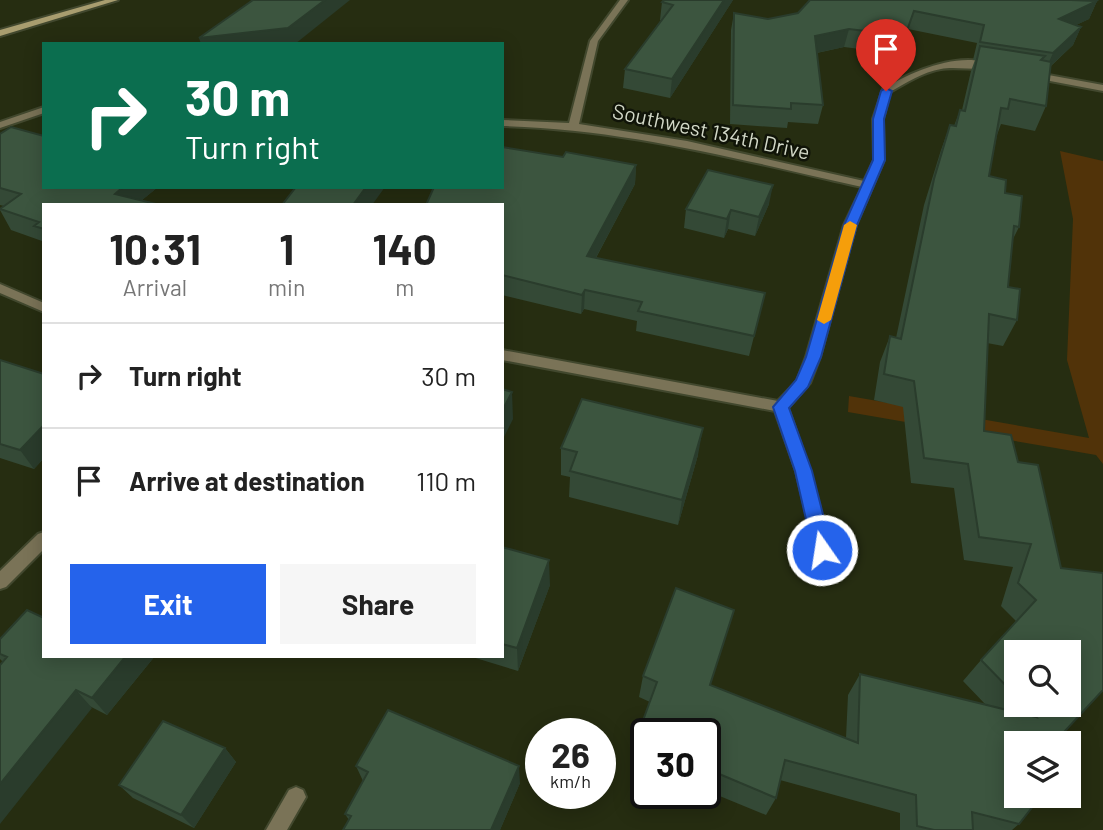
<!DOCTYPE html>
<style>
:root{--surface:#fff;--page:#f6f6f6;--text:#222;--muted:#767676;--line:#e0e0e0;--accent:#2563eb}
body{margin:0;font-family:Barlow,sans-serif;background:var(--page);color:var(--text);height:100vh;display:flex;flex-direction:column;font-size:26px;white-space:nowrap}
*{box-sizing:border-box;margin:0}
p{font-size:23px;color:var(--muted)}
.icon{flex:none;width:38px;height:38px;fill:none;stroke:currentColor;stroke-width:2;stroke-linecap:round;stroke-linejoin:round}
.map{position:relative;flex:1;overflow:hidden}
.panel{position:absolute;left:42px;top:203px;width:462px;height:455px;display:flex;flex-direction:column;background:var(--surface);border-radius:0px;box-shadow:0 4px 18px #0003}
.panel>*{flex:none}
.hud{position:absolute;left:42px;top:42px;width:462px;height:147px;border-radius:0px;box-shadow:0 4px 18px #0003;background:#0b6e4f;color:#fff;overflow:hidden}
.tools{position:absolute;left:1004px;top:640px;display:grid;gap:14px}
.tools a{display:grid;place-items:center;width:77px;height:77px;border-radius:0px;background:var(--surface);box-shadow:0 4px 18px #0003;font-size:35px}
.speed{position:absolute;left:525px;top:718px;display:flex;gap:14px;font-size:35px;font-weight:700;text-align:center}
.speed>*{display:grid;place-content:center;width:91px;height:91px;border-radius:50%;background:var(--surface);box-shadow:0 4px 18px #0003;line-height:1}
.speed small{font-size:18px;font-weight:400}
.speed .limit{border:4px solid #111;border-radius:10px;background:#fff;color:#111}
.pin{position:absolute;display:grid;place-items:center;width:60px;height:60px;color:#fff;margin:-72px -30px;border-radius:50% 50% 50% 0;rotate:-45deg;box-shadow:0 0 7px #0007}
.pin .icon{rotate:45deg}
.me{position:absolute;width:77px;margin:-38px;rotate:347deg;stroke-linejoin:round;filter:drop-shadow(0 0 5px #0008)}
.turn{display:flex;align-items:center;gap:24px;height:147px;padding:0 28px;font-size:32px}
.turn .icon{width:91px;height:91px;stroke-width:2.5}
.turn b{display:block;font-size:49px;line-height:60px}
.eta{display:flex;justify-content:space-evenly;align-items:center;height:119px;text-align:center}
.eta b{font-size:42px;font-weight:700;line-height:49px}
.primary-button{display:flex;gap:14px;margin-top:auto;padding:14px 28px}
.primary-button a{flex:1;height:80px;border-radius:0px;background:var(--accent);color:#fff;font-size:28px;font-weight:700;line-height:80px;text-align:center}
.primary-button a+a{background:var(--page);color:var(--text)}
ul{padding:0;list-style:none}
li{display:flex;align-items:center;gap:21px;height:105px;padding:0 28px;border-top:2px solid var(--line)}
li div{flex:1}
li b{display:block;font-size:26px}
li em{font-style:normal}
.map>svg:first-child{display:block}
.green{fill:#513309}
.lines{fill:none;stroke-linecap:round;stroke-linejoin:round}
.street-casing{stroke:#42482e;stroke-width:4}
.secondary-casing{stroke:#42482e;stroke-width:4}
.street{fill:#7a7357;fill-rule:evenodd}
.secondary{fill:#a89d6f;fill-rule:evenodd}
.wall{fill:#344936;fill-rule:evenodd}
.shaded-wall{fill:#2a3c2c}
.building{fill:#3c553f;stroke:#2a3c2c;stroke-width:2}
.route{fill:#2563eb;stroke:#184099;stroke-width:2}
.slow{fill:#f59e0b}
.labels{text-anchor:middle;stroke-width:5;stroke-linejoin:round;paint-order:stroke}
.far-street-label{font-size:21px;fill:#d2d8c7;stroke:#101408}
</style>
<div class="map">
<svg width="1103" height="830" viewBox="0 0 1103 830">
<rect width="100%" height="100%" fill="#262d11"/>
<path class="green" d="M1060,151L1103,161V464L1096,455L848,412L849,396L1089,438L1067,360L1073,219Z"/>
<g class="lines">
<g class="street-casing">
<path id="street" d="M620,0H628L598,41L579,124L687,141L864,181L874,160L873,119L883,89C910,72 965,48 996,67C988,72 955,66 941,69C923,72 906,83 890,92L883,119L884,160L856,225L820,357L810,383L788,408L810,471L831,550L829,555L823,557L817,555L815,550L796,471L775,411L502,360V350L778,401L797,381L806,357L844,225L862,187C742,160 625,129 502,126V120L569,123L590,41Z
M1032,72L1103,85V91L1029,77V73Z
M44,107V113L0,128V122Z
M0,284L44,303V312L0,293Z
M44,532V549L6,587L0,589V571L38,534Z
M296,787L303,790L306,797L287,830H266L289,790Z"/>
</g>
<g class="secondary-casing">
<path id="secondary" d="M105,0H118L0,36V30Z"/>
</g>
<use href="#street" class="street"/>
<use href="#secondary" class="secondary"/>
</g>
<path class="wall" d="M664,0H733L670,98L623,88L625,69L661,20H660L662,2Z
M810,0H1099L1097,1L1089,19L1076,25L1081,27L1073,45L1051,66L1046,106L1035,131L1001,124L997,135L989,176L1005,193L1019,227L1012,241L1008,287L1017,320L1003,346L987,343L984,431L1018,462L1061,568L1103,690L1017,744L1019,824L1012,830H900V813L780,780L776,798L766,815L705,790V733H646V750L637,746L641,726L650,702L639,697L643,676L710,685L846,738L848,695L860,674L986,705L963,681L981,660L1016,621L1001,606L1013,567L964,560L954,488L911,483L903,407L874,400L880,362L890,336L896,338L924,205L941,150L950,125L954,126L960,110H962L971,71L975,60H973L977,43L908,29L899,54L844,47L817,53L823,105L818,124L788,122L787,128L730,124L731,30L734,13L768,19L798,13ZM1017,653L1069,705H1017Z
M0,134L44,187H158L142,200L44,205V244L42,241L11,230L0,210L4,206L0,205Z
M563,157L636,165L635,184L596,258L765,293L749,356L636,331L637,321L584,309L581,314L502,295V205Z
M769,204L755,236L728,229L724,238L684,228L686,209Z
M0,360L44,374V458L34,469L0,458Z
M561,448L698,455L678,525L569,497L570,477L561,475Z
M502,547L550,585L518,671L469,656H502Z
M0,639L44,656H155L107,715L3,662L0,659Z
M225,748L236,762L194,828L133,798L119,785Z
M356,766L520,783L500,830H343L349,820L345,814L363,781Z"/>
<path class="shaded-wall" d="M325,0H350L295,44H201L199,38Z
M724,0H733L670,98L672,79Z
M1070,0H1099L1097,1L1089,19L1051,37L1059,19Z
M1081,27L1073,45L1045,71L1053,53Z
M849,29L844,47L811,54L815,36Z
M636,165L635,184L586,276L587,256Z
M773,185L769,204L755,236L759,217Z
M123,187H158L136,205L115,194Z
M366,187H385L372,205H353Z
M731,210L728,229L724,238L727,219Z
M585,290L584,309L581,314L582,295Z
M512,392L513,419L502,441V411Z
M44,425V458L34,469L20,450Z
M703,428L698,455L678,525L682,500Z
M549,560L550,585L518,671L517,648Z
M126,656H155L107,715L92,698Z
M76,690L92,708L0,824V784Z
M225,748L236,762L194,828L181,815Z
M519,766L520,783L500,830H491Z"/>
<path class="building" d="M253,0H325L288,28L199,38Z
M664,0H724L672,79L625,69L673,5L662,2Z
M810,0H1071L1097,1L1059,19L1081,27L1053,53L980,42L984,25L914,11L905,36L849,29L815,36L823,105L791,103V109L733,105L734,13L768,19L798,13Z
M980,46L1045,56L1041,60L1051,62L1046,106L1010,99L1008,109L1001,108L989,176L1006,180L1005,193L1022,196L1019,227L1014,226L1008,287L1020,289L1017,320L989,314L984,431L1011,435L1018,462L1038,465L1061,568L1103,573V690L1053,744H1017V796H1041L1019,824L972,812L973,830H934L917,826L916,795L785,760L776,798L705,768V733H658L641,726L657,682L643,676L676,588L734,610L710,685L858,743L860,674L1036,717L1025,705H1069V653H1017V697L981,660L1036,600L1018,583L1031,544L979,537L968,464L924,458L914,381L884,374L890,336L901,339L934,179L950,125L956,126L960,110L965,111Z
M11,127L44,136V187H123L115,194L160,205H44V229L34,226L39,222L0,209L21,194L0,188V134Z
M502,147L563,157L566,152L636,165L587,256L765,293L754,336L638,311L642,302L585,290L582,295L502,275V205H426L434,187H502Z
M708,170L773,185L759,217L731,210L727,219L686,209Z
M296,187H366L353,205H282Z
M0,360L44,374V425L20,450L0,444Z
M502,389L512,392L502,411Z
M582,399L703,428L682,500L570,471L577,452L561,448Z
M502,547L549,560L517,648L502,644Z
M27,610L44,618V656H126L92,698L76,690L0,784V665L7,657L0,654V639Z
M388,710L519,766L491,830H343L351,816L345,814L368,772L356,766Z
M163,721L225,748L181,815L119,785Z"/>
<path class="route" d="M886,88L892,91L884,119L885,160L857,225L821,357L808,387L789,408L812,471L832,550L822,558L813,550L795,471L773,407L796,380L806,357L844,225L873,160V119L881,91Z"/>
<path class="slow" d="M850,221L857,225L831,320L824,324L817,320L844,225Z"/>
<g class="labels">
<g class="far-street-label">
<text transform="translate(711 132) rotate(12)" y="7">Southwest 134th Drive</text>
</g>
</g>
</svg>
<div class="tools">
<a><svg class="icon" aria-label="search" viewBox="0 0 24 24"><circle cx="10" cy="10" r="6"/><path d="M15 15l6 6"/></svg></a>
<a><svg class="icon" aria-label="layers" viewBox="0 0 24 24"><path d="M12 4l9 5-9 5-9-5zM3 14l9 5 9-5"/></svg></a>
</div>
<div class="speed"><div>26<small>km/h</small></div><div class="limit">30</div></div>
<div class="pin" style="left:886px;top:91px;background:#d93025"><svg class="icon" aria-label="arrive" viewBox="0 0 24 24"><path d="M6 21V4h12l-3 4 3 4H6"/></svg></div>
<svg class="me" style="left:822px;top:550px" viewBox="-20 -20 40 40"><circle r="17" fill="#2563eb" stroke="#fff" stroke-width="3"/><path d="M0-11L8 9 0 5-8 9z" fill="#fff"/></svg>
<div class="hud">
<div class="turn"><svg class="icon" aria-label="right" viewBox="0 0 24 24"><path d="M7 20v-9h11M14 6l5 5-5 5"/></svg><div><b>30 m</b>Turn right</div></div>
</div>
<section class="panel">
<div class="eta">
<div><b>10:31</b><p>Arrival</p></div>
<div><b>1</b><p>min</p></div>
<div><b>140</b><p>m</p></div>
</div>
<ul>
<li><svg class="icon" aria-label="right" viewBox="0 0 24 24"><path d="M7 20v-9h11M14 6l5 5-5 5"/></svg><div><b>Turn right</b></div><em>30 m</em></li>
<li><svg class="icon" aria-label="arrive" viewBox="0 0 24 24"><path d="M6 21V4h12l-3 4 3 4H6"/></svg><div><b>Arrive at destination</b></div><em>110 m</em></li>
</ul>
<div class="primary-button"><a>Exit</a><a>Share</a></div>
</section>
</div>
